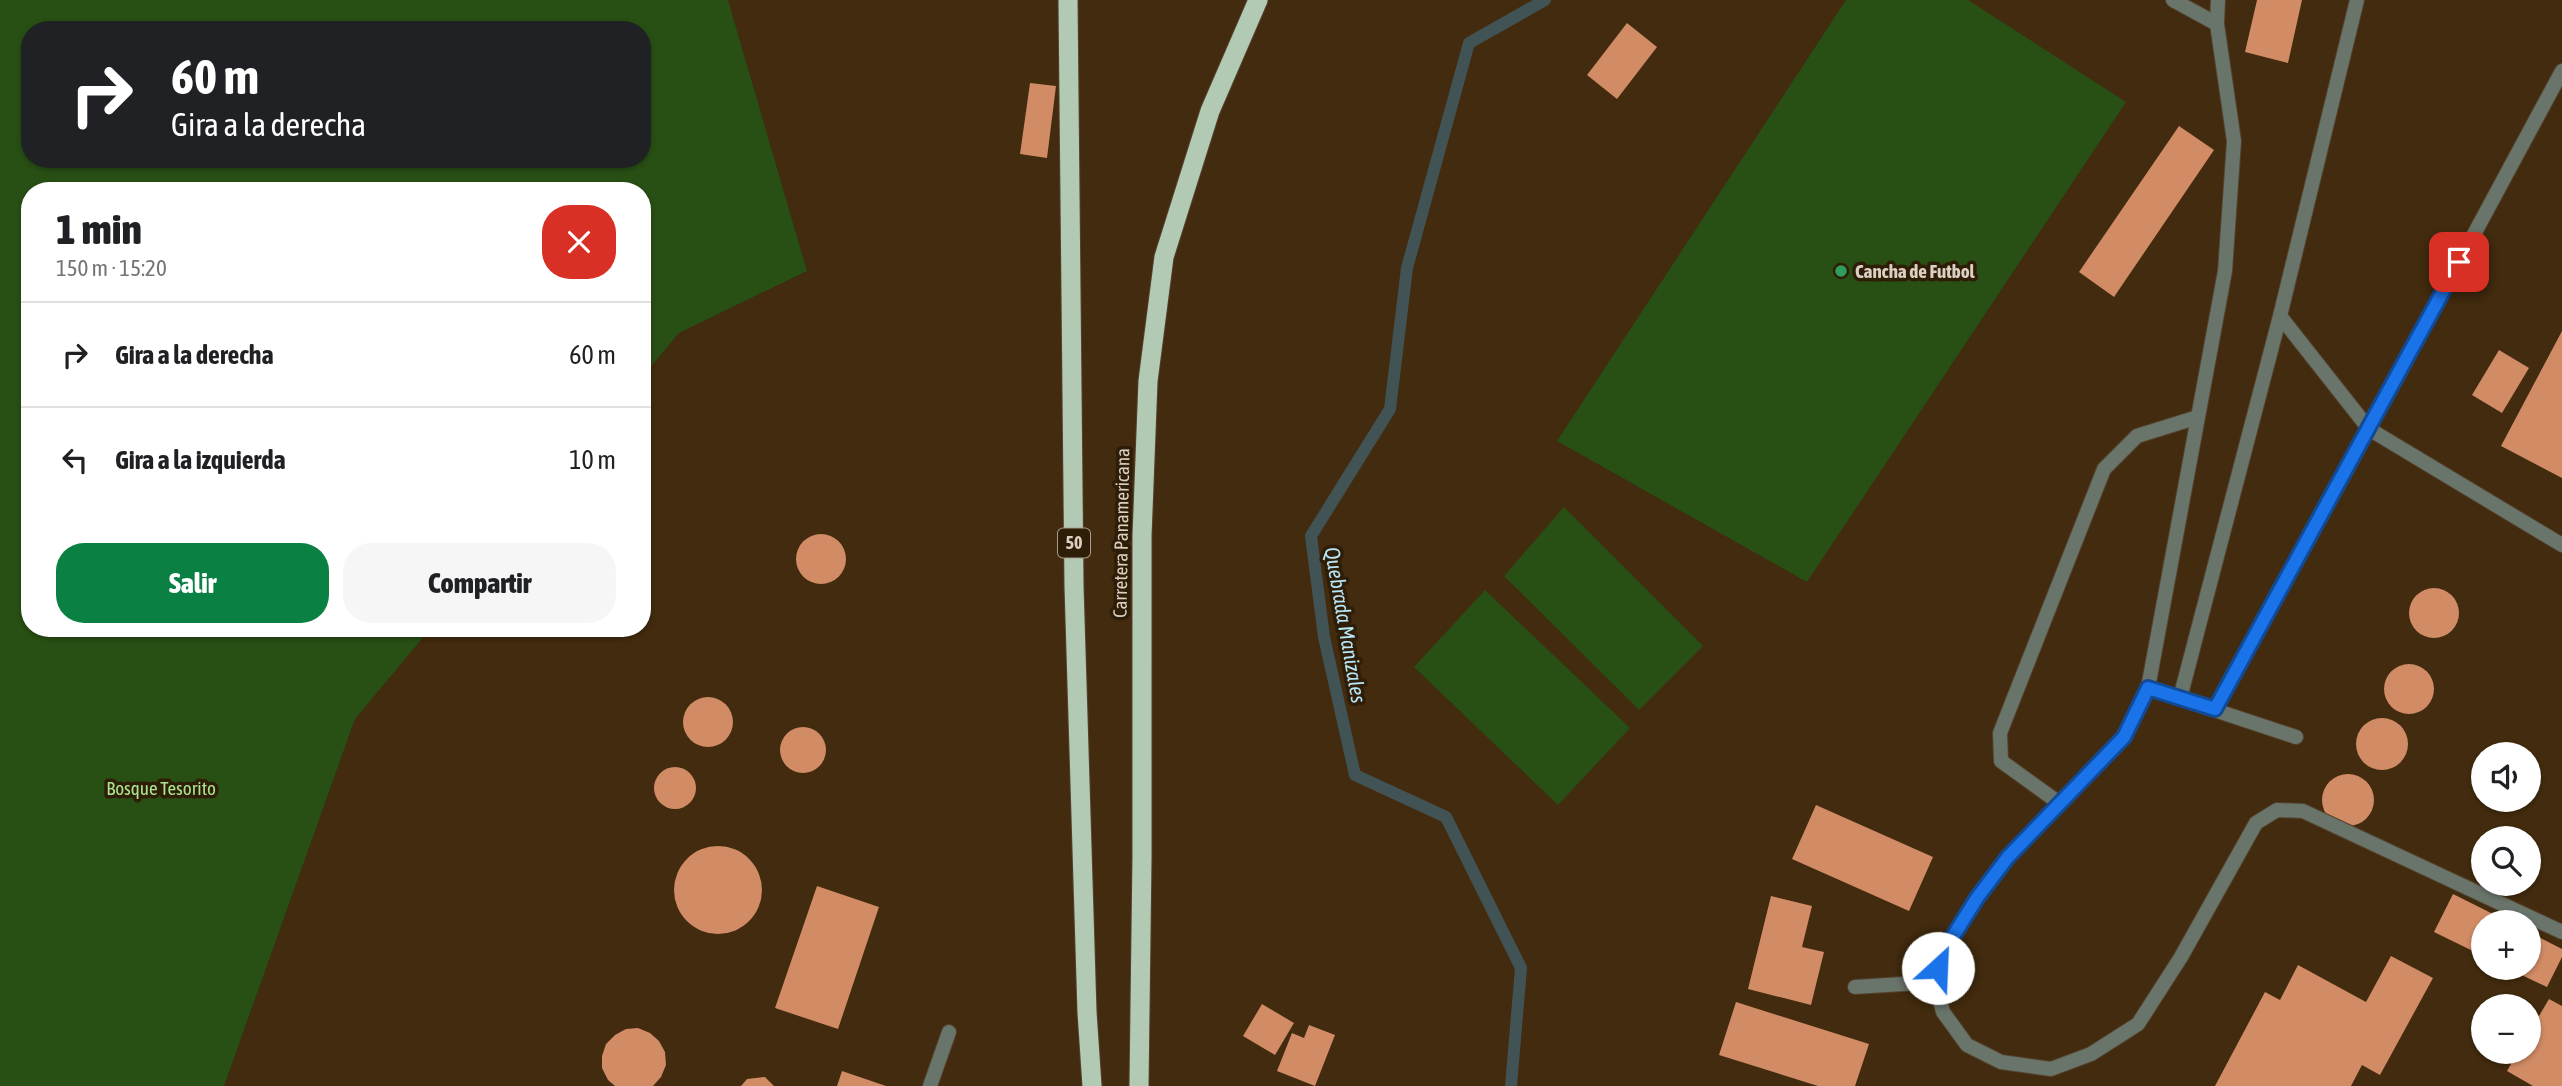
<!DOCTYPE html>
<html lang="es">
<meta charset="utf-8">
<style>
:root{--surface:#fff;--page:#f6f6f6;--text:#202124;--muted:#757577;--line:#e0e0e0;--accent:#0b8043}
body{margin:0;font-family:"Asap Condensed",sans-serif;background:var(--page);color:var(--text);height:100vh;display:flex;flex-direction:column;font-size:26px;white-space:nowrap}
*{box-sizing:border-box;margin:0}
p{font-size:23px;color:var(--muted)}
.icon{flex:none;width:38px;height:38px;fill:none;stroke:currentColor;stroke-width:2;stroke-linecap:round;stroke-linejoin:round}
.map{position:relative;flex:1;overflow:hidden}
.panel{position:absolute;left:21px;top:182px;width:630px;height:455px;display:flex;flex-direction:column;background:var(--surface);border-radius:28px;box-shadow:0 2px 5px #0004}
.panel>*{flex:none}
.banner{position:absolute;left:21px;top:21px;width:630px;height:147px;border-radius:28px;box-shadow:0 2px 5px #0004;background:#202124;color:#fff;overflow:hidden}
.controls{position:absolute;left:2471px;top:742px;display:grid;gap:14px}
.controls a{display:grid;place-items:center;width:70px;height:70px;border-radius:50%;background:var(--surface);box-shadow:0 2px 5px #0004;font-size:35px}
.pin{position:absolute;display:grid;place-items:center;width:60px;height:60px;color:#fff;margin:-30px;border-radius:14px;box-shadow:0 4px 10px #0006}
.me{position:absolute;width:77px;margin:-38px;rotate:25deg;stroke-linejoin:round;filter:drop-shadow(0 0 5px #0008)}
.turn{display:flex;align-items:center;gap:24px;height:147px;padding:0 35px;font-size:32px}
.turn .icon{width:91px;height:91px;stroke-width:2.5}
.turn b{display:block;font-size:49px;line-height:60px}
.round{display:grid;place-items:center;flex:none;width:74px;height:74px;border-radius:28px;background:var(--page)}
.overview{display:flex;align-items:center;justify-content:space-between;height:119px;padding:0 35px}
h1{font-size:42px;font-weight:800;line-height:52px}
.primary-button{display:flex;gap:14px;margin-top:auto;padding:14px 35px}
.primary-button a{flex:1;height:80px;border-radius:28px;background:var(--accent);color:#fff;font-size:28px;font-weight:800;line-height:80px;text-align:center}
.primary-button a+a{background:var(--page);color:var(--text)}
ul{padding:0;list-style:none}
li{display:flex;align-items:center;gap:21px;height:105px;padding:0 35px;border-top:2px solid var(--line)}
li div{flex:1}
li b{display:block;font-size:26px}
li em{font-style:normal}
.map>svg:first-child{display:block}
.built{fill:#422b0e;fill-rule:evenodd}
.green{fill:#284f14;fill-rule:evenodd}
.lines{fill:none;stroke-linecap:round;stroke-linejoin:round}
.stream{stroke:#425356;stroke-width:12}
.building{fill:#d18b65}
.service-casing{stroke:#54422d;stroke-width:16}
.trunk-casing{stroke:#54422d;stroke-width:21}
.service{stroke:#69746a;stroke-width:14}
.trunk{stroke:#b2cab4;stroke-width:19}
.route-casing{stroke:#114b97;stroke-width:18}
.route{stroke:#1a73e8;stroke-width:12}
.leisure-dot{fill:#2e9e5b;stroke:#2f1e07;stroke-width:2.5}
.labels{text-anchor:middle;stroke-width:7;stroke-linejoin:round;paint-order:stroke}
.shield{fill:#2f1e07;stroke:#a89b8b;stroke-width:2}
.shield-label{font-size:18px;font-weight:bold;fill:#dcd0c3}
.poi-label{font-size:19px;font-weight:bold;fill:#dcd0c3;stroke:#2f1e07;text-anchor:start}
.street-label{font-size:19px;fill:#dcd0c3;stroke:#2f1e07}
.park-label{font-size:19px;fill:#a8e58f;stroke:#2f1e07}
.water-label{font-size:21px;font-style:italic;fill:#b8e5f6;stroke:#2f1e07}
</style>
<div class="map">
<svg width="2562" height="1086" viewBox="0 0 2562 1086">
<rect width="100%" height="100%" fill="#3a2711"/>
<path class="built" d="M728,0H2562V1086H224L355,719L431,628H642V377L679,333L807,271ZM2483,754H2529V800H2483ZM2483,838H2529V884H2483ZM2483,922H2529V968H2483ZM2483,1006H2529V1052H2483Z"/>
<path class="green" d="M0,0H728L807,271L679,333L642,377V191H30V628H431L355,719L224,1086H0ZM30,30H642V159H30Z
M1846,0H1968L2126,102L1807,582L1557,441Z
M1564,507L1703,646L1639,710L1504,576Z
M1485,590L1630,728L1558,805L1414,667Z"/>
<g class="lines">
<path class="stream" d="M1511,1086L1521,968L1446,817L1355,775L1324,637L1311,536L1390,409L1407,268L1469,43L1545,0"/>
</g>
<path class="building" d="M2257,0H2302L2288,63L2245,52Z
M1627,23L1657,47L1617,99L1587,75Z
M1030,83L1056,86L1047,158L1020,154Z
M2179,126L2214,150L2114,297L2079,272Z
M2562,331V478L2501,446Z
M2499,350L2529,368L2502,413L2472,395Z
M796 559a25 25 0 1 1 50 0a25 25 0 1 1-50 0Z
M2409 613a25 25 0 1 1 50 0a25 25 0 1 1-50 0Z
M2384 689a25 25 0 1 1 50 0a25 25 0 1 1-50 0Z
M683 722a25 25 0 1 1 50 0a25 25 0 1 1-50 0Z
M2356 744a26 26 0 1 1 52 0a26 26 0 1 1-52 0Z
M780 750a23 23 0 1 1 46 0a23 23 0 1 1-46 0Z
M654 788a21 21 0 1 1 42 0a21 21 0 1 1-42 0Z
M2322 800a26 26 0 1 1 52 0a26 26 0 1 1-52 0Z
M1816,805L1933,857L1909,911L1792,859Z
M674 890a44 44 0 1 1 88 0a44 44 0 1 1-88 0Z
M817,886L879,907L838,1029L775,1008Z
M2453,894L2509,922H2483V956L2434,932Z
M1771,896L1812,906L1802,947L1824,952L1811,1005L1748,989Z
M2529,932L2562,949V957L2547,987L2507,968H2529Z
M2391,956L2433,978L2380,1075L2362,1065L2351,1086H2215L2265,992L2280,1000L2298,965L2366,1002Z
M2549,999L2562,1006V1086H2533L2507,1071L2518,1052H2529V1033Z
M1736,1002L1869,1044L1855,1086H1818L1719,1055Z
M1262,1004L1294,1023L1275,1055L1243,1036Z
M1309,1025L1335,1035L1315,1086L1277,1071L1292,1033L1304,1038Z
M638,1028L650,1033L659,1041L665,1052L666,1065L661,1077L653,1086H615L608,1080L602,1068V1056L606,1044L615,1035L626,1029Z
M842,1071L886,1086H837Z
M765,1077L774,1086H741L747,1079Z"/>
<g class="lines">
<g class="service-casing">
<path id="service" d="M2173,0L2217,24
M2218,0L2217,24L2234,141L2225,271L2148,688L2124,737L2008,857L1977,898L1942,954L1935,982L1943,1012L1967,1045L2001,1062L2051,1069L2091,1054L2138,1024L2181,957L2256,823L2277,810L2303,811L2562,932
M2280,316L2369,429L2562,545
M2148,688L2296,737
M2180,698L2280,316L2357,0
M2215,709L2369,429L2562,71
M2059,803L2001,761L2000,733L2104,469L2137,436L2198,417
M1855,987L1935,982
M930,1086L949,1032"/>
</g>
<g class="trunk-casing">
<path id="trunk" d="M1068,0L1074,586L1087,1012L1092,1086
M1139,1086L1142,857V536L1148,381L1164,257L1210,111L1258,0"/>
</g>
<use href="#service" class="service"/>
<use href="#trunk" class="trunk"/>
</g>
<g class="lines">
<g class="route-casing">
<path id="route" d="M1938,968L1942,954L1977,898L2008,857L2124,737L2148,688L2215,709L2459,262"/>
</g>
<use href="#route" class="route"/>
</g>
<circle class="leisure-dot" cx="1841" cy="271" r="7"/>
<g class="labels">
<rect class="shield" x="1058" y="528.5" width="32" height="29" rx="5"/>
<g class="shield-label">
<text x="1074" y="549">50</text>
</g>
<g class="poi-label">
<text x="1855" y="278">Cancha de Futbol</text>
</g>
<g class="street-label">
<text transform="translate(1121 533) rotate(-89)" y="7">Carretera Panamericana</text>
</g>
<g class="park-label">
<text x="161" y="795">Bosque Tesorito</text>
</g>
<g class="water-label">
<text transform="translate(1345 625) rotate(80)" y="7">Quebrada Manizales</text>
</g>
</g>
</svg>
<div class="controls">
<a><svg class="icon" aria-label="sound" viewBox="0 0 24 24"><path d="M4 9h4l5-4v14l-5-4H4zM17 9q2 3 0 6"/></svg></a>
<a><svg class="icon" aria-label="search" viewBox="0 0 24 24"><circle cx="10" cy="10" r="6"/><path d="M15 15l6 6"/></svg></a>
<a>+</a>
<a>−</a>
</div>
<div class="pin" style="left:2459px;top:262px;background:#d93025"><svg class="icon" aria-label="arrive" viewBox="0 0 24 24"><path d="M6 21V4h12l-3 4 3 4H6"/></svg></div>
<svg class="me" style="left:1938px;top:968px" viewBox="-20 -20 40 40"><circle r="19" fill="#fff"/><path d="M0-13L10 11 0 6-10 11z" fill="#1a73e8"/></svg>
<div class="banner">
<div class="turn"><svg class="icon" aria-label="right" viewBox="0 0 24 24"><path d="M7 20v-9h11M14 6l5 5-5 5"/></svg><div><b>60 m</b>Gira a la derecha</div></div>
</div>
<section class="panel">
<div class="overview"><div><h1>1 min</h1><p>150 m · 15:20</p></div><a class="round" style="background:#d93025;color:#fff"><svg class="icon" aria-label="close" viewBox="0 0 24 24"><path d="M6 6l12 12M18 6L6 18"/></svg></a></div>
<ul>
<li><svg class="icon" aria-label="right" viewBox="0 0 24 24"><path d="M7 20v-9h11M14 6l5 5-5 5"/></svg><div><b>Gira a la derecha</b></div><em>60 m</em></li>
<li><svg class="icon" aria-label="left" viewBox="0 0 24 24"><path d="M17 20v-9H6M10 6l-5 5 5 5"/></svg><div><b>Gira a la izquierda</b></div><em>10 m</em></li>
</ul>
<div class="primary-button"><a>Salir</a><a>Compartir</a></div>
</section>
</div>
